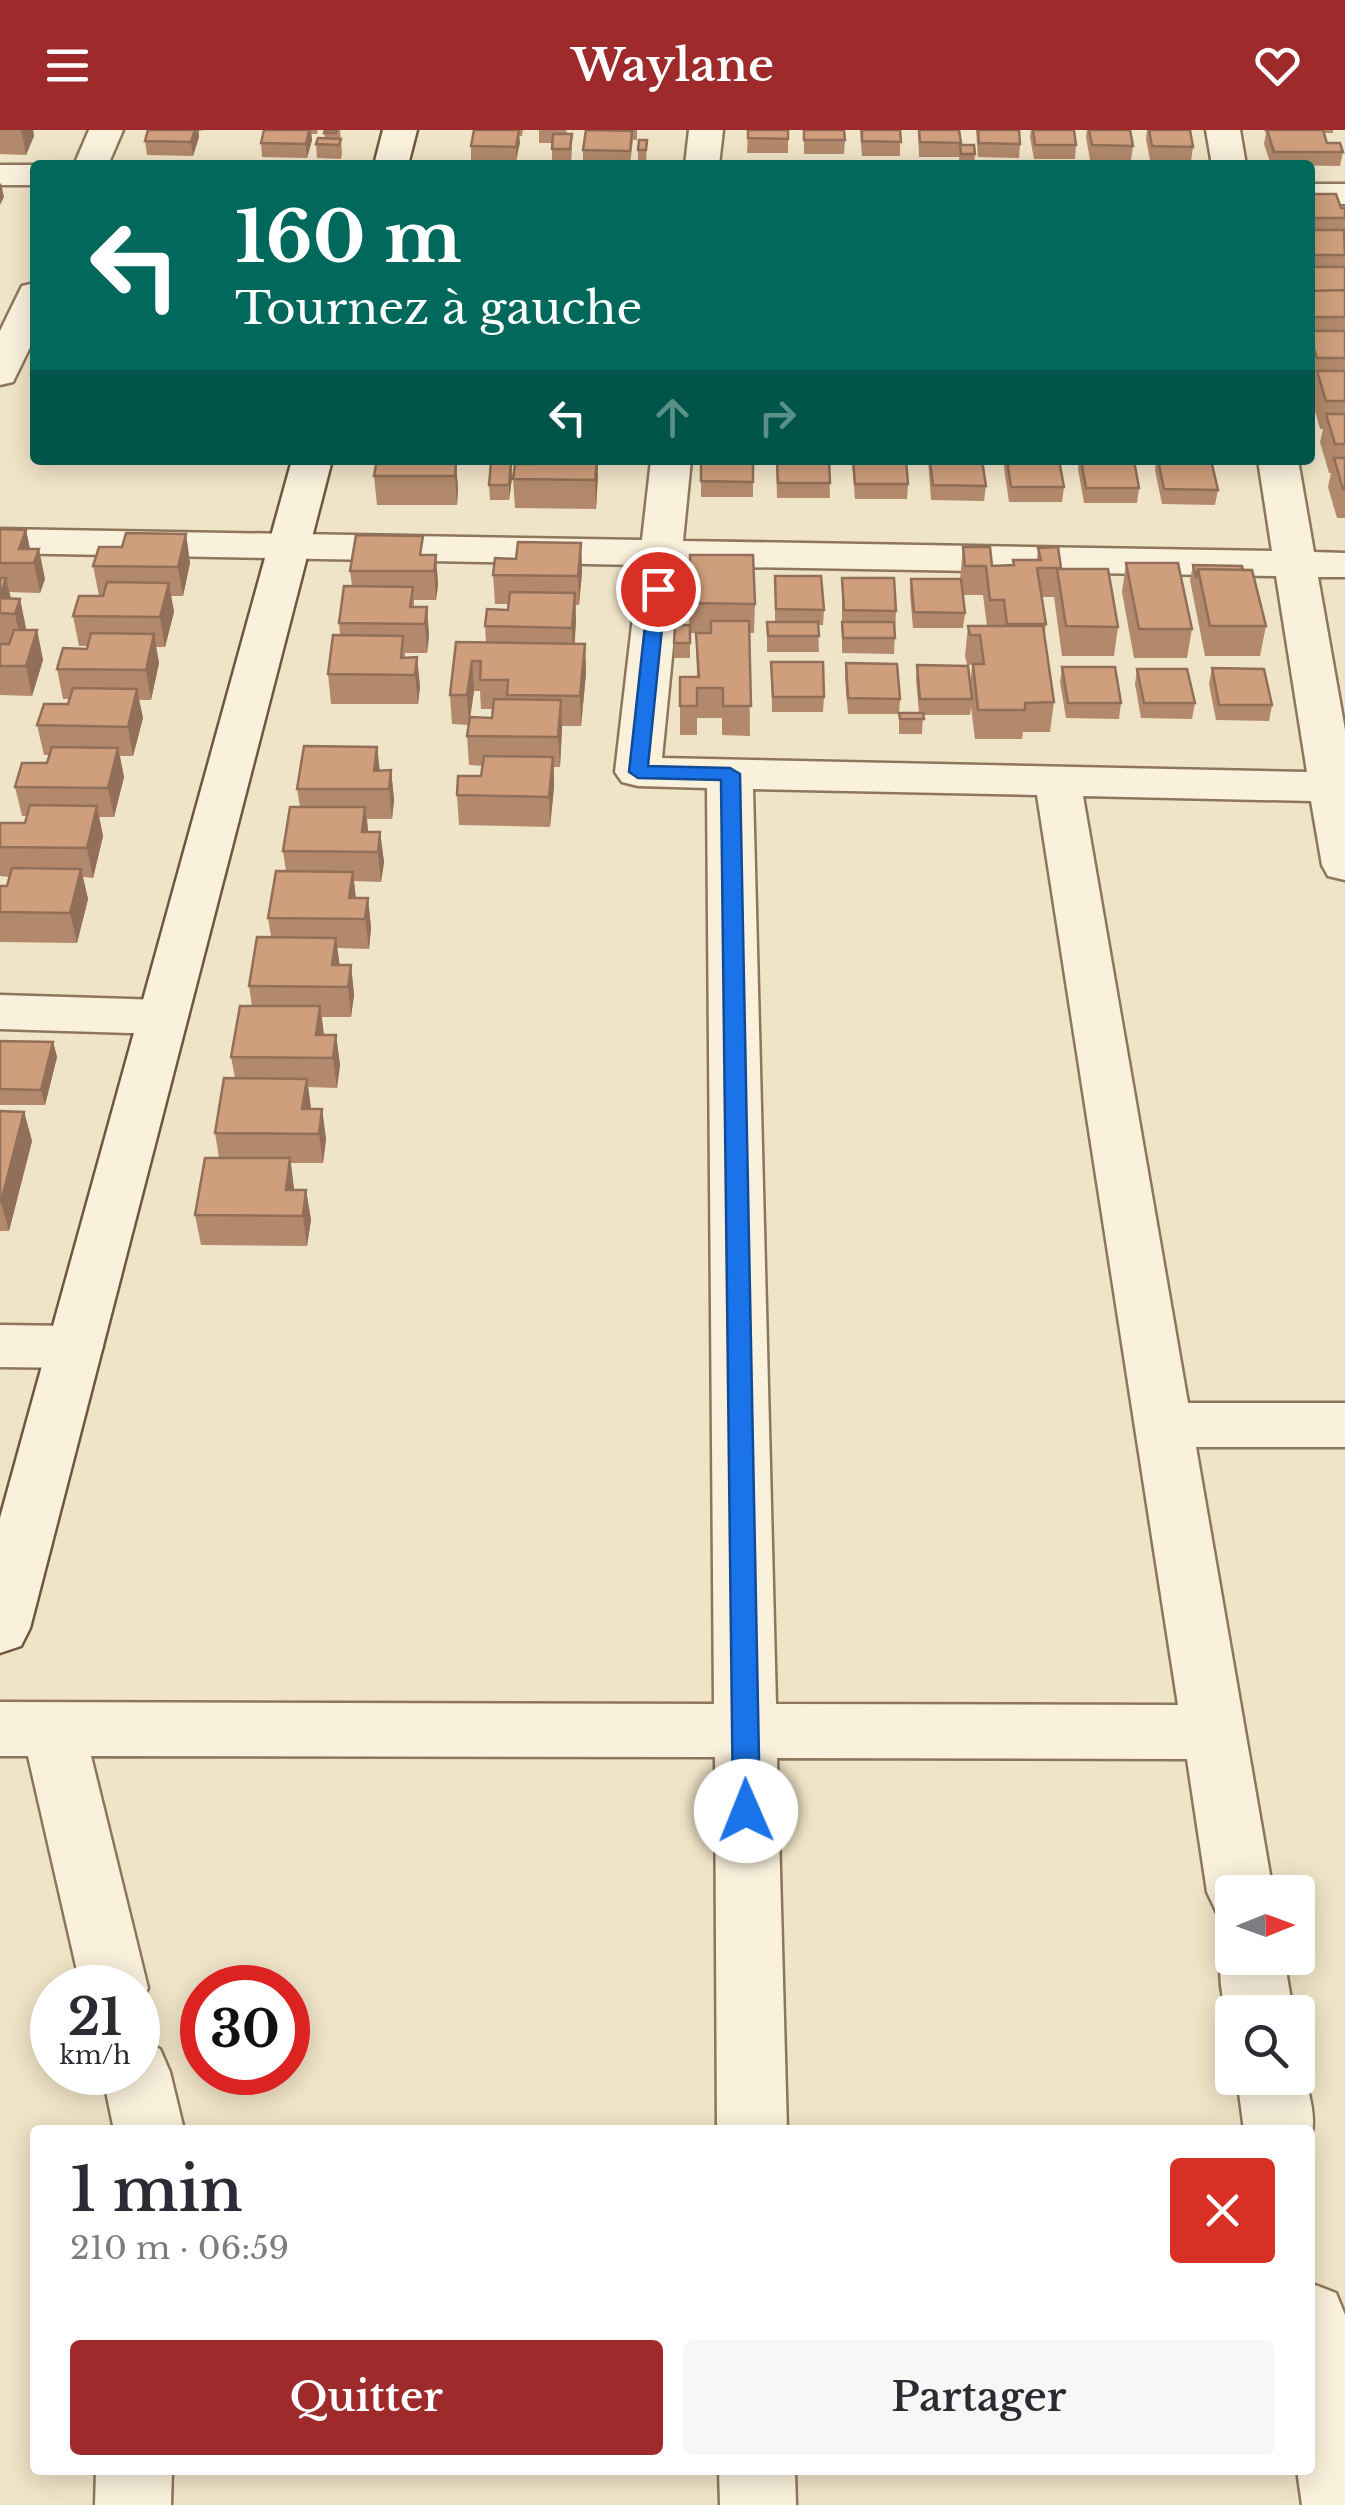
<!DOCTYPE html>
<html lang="fr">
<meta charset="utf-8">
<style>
:root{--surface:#fff;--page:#f7f7f7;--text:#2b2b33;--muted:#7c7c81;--accent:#9e2a2b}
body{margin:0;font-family:"Libre Baskerville",serif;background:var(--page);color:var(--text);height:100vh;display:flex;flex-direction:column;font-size:38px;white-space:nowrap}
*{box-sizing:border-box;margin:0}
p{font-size:32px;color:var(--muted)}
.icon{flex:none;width:55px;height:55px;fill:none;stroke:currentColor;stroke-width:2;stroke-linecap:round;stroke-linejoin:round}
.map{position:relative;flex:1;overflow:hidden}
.side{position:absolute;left:30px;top:1995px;width:1285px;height:350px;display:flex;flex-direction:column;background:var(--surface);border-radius:10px;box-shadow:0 5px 25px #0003}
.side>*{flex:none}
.hud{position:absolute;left:30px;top:30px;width:1285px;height:305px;border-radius:10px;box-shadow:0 5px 25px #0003;background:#00695c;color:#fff;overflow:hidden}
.needle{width:65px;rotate:89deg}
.controls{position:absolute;left:1215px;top:1745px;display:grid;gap:20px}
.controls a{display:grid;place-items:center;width:100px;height:100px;border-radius:10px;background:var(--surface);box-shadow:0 5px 25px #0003;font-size:50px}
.speed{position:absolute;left:30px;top:1835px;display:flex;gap:20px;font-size:50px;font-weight:700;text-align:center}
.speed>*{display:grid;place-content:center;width:130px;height:130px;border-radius:50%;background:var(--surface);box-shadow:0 5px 25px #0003;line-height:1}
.speed small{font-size:25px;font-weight:400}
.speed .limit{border:15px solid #d22;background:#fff;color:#111}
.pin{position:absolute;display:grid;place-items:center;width:85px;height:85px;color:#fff;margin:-42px;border:5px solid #fff;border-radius:50%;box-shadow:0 2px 10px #0007}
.me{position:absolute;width:110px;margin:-55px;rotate:359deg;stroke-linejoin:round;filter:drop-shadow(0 0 8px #0008)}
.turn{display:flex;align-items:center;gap:35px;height:210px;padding:0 40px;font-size:45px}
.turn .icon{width:130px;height:130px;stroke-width:2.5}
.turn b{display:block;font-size:70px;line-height:85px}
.lanes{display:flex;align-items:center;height:95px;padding:0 40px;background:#0003;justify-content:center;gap:50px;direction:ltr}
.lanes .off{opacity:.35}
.round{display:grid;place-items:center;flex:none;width:105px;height:105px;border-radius:10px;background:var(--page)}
.head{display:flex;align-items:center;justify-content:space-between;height:170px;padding:0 40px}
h1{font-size:60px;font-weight:600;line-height:75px}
.primary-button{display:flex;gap:20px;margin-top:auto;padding:20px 40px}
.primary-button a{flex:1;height:115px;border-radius:10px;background:var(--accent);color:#fff;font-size:40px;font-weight:600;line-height:115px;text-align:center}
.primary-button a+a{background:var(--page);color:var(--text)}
header{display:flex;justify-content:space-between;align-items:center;height:130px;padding:0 40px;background:var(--accent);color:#fff;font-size:45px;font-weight:600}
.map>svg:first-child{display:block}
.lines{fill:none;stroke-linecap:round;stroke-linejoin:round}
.street-casing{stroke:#8d765c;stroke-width:5}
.secondary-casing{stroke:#6f573f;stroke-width:5}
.street{fill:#faf1dc;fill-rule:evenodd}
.secondary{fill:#faf1dc;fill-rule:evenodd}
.wall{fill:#b2896c;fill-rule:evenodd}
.shaded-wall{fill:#916f58}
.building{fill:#cf9f7d;stroke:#916f58;stroke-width:2.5}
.route{fill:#1a73e8;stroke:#114b97;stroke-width:2.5}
</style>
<header><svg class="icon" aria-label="menu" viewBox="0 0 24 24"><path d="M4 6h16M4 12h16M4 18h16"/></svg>Waylane<svg class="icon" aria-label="heart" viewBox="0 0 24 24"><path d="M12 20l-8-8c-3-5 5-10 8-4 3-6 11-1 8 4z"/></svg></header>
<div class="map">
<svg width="1345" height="2375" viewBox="0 0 1345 2375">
<rect width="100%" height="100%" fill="#f0e4c8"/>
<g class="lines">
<g class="street-casing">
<path id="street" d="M89,0H123L108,35H74Z
M689,0H723L719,35H685Z
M1206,0H1240L1246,35H1212Z
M0,35H36L35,55H0Z
M1310,54H1345V74H1310Z
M35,153V207L13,252L0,255V201L22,156Z
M651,330H691L683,411L1272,421L1258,330H1298L1314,422L1345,423V447H1318L1345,600V750L1328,746L1322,735L1311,671L1083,666L1188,1273H1345V1317H1196L1273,1762H1232V1788L1217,1783L1207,1762L1187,1629L777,1628L787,2000H717L715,1627L91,1626L148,1858L138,1880V1858H81L28,1626H0V1572L714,1574L707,658L638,656L622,652L615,642L639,435L0,423V399L642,410ZM681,436L1276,446L1307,642L662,628ZM753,659L1037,665L1178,1575L776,1574Z
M0,865L163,870L181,875L188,887L181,899L163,904L0,899Z
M0,1195L75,1196L95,1202L103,1217L95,1232L75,1238L0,1237Z
M1232,1805V1828H1284L1293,1882H1232V1896C1220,1867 1215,1835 1228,1807Z
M138,1910L160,1919L170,1942L184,2000H114L102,1942H138Z
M1298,1930C1306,1951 1319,1988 1310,2009V2000H1244L1237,1948H1298Z
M1310,2153L1336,2163L1345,2185V2375H1302L1297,2340H1310Z
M96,2340H172L171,2375H95Z
M719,2340H795L796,2375H720Z"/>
</g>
<g class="secondary-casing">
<path id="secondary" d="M383,0H417L408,35H374Z
M292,330H332L30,1498L21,1516L0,1523V1388Z"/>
</g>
<use href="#street" class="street"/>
<use href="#secondary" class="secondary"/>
</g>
<path class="wall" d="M0,0H33L34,6L26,25L0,24Z
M148,0H204L199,1V7L193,26L147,25L145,11Z
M264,0H318L317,4H311L312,10L307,28L262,27L261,13Z
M340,0L342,23L341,29L317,28L316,14L325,9L324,3Z
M474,0H523L522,6H519L516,31L471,30V16Z
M539,0H566L572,18L571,33H552V13H539Z
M586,0H637V10H633L630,35L583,34V20Z
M748,0H788V23H747Z
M804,0L845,10L844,24H804Z
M860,0H900V26H862Z
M918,0H959L961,15L975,24L974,35H960L959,27H919Z
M976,0H1019L1020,14L1019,28L978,27Z
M1031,0H1074L1076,15L1075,29H1034L1030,7Z
M1087,0H1130L1133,16L1131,30H1090L1086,7Z
M1147,0H1190L1193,17L1191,31L1150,30L1146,9Z
M1264,0H1333V3H1324L1327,13L1343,22L1340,36L1271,35L1264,14L1266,3Z
M647,10L646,34H638V20Z
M1310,64L1341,78H1345V388H1337L1328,357L1331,343H1329L1320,312L1323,299H1320L1312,270L1314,257H1311L1310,252Z
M521,330H600V333H598L596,379L515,378L513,349L535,334V332H521Z
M701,330H753V367H701Z
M776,330H829L830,368H777Z
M852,330H906L908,354L907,369H855Z
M928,330H982L986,356L984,371L931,370Z
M1005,330H1059L1064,357L1062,372H1009L1004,338Z
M1079,330H1134L1139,358L1137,373H1084L1078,339Z
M1156,330H1211L1218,360L1215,375L1162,374L1155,340Z
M445,331H456L458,360L457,375H377L374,346Z
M511,333L512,348L509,370H490L489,355Z
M0,399L26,400L30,419L45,449L40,463L9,462L11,469H20L26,500H37L43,530L32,566L0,565V536L10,513H0Z
M186,404L190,433L183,466H171L174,482L165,517H156L159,533L151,570H139L143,588L133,626H120L124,647L114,687H99L103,706L93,748L83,747L88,769L77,813L0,812V756H7L9,747L0,746V693H25L27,686H22L15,657L47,633L50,625H44L37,595L68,574L70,569H63L57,539L87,519L88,516H79L73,486L104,466H99L93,436L122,417Z
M581,413L582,442L579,475H576L575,513L585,514L586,543L581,596H562L560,637H554V657L550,697L459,695L457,665L481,646L483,636L469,635L467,606L469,595L452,594L450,565L486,512L485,496L508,480L509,474H495L493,445L516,429ZM474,561H480L481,579H493L492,588L470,587Z
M963,417L992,436L1013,435V430H1037L1038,418L1118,497L1114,526H1062L1054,467H1042L1046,494L1044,508L1054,572L1050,602H1023L1022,609H975L971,577L970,585H923L922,604H899V583H919L916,550L917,535L970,557L972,535H967L965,526L968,496H987L983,465H963L965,483L963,498H913L910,464L911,449H960Z
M424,425H436L438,455L436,470H414V477H427L429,506L427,523H405V528L417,527L420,557L418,574H331L328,544L340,506L339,493L352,456L350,441Z
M690,425L755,474L754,503H749L750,606L722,605V588H697V605H680V547H697L696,503H690V528H674L675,495H689Z
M1126,433L1192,499L1187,528H1134L1122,462Z
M1193,435L1243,440L1266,496L1260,526H1205L1190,450Z
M775,446L824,480L823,495H818L819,522H767V492H775Z
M842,448L896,481L894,524L842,523Z
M771,532L824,567L823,582H772Z
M846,533L900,569L899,584H848L845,548Z
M1062,537L1121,573L1119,589L1066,588L1060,552Z
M1212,538L1272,575L1269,591L1216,590L1209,554Z
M1137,539L1195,573L1192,589L1141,588L1135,554Z
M304,616L377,617L380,641L391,640L394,670L392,689H367L368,702H380L384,732L381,752L354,751L356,768H368L371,798L369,819L337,818L339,835H351L354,865L351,887H322L324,905H336L340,935L337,958L308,957L311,979H322L326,1009L323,1033H291L294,1060H306L311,1090L307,1116L201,1115L195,1085L205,1028H219L215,1003L224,948H235L231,927L240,876H252L249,856L257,807H271L268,788L276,741H286L283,721L290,677H300L297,659Z
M0,911L53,912L57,927L45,975H0Z
M0,981L24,982L32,1011L9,1101H0Z"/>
<path class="shaded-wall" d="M21,0H33L34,6L26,25Z
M195,0H198L199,7L193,26L191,12Z
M309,0H311L312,10L307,28L306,14Z
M519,0L520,13L516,31V17Z
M1,53L4,67L0,75V54Z
M597,330L598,348L596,379L595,350Z
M456,331L458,360L457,375L455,346Z
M511,333L512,348L509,370V355Z
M26,400L32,429L19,419Z
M186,404L190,433L183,466L178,437Z
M581,413L582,442L579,475L578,446Z
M39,419L45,449L40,463L34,433Z
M436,425L438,455L436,470L434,441Z
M6,448L13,477L3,483L0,467Z
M169,453L174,482L165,517L160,487Z
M575,463L576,493L573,527L572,498Z
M20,469L26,498L21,513L15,484Z
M427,477L429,506L427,523L425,494Z
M37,500L43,530L32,566L26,536Z
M154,504L159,533L151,570L146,540Z
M585,514L586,543L581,596L580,566Z
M417,527L420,557L418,574L415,545Z
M472,531L474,561L469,595L467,565Z
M137,559L143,588L133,626L128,597Z
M561,570L562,599L560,637L558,607Z
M377,617L380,647L374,641Z
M118,618L124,647L114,687L108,658Z
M553,627L554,657L550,697L549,667Z
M391,640L394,670L392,689L389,659Z
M97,676L103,706L93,748L87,718Z
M365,677L369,707L362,702Z
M380,702L384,732L381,752L378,722Z
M81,739L88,769L77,813L70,783Z
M353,742L356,772L349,768Z
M368,768L371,798L369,819L365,789Z
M336,808L340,837L332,835Z
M351,835L354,865L351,887L348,857Z
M320,876L324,906L316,905Z
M336,905L340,935L337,958L333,928Z
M53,912L57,927L45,975L41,960Z
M307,949L311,978L302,979Z
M322,979L326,1009L323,1033L319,1004Z
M24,982L32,1011L9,1101L1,1072Z
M290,1028L294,1058L290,1090L286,1060Z
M306,1060L311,1090L307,1116L303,1086Z"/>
<path class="building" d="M148,0H195L191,12L145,11Z
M264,0H309L306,14L261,13Z
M325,0H337L336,3H324Z
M474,0H519L516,17L471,16Z
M586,0L632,1L630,21L583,20Z
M748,0H788V9L748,8Z
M804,0H844L845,10H804Z
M862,0H900L901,12L862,11Z
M919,0H959L961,13L920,12Z
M978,0H1019L1020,14L979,13Z
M1033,0H1074L1076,15H1035Z
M1089,0H1130L1133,16L1092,15Z
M1149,0H1190L1193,17L1152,16Z
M1267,0H1323L1327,13H1340L1343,22H1274Z
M553,4H572L570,19H552Z
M318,8L341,9L339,15L316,14Z
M639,10H647L646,20H638Z
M960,15H974L975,24H961Z
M1310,64H1336L1341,78H1345V88H1310Z
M1310,100H1344L1345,125H1310Z
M1310,137H1345V160L1310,161Z
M1345,160V187H1310V161Z
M1310,201H1345V228H1317L1310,206Z
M1317,241H1345V271H1326Z
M1326,284H1345V314H1335Z
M1334,328H1345V359H1343Z
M377,330H441L456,331L455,346H374Z
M536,330H597L595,350L513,349L515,334H535Z
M701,330H753V352L701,351Z
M777,330H829L830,353H778Z
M853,330H906L908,354H855Z
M930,330H982L986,356L933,355Z
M1007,330H1059L1064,357H1011Z
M1081,330H1134L1139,358H1086Z
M1158,330H1211L1218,360L1164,359Z
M491,333H511L509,355H489Z
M0,399L26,400L19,419H39L34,433H0Z
M126,403L186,404L178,437L93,436L99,417H122Z
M356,405L423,406L420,425H436L434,441H350Z
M518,412L581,413L578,446L493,445L495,428L516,429Z
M963,417H990L992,436L1014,435L1013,430H1041L1038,418L1058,417L1061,438H1037L1046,494H1007L1004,470H990L986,436H965Z
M690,425H753L755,474L690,473Z
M1126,433H1178L1192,499H1139Z
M1193,435L1242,436L1243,440L1198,439L1196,448Z
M1057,439H1108L1118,497L1066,496Z
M1198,439L1252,440L1266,496H1210Z
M775,446H821L824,480L776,479Z
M0,448H6L0,467Z
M842,448H894L896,481L844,480Z
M911,449H961L965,483L914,482Z
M107,452L169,453L160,487L73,486L79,466H103Z
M344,456L413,457L410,477H427L425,494L339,493Z
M510,462L575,463L572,498L485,496L487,479L508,480Z
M0,468L20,469L15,484L0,483Z
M711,491H749L751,576H723V558H697V576H680V547H699L696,503H711Z
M767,492H818L819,506H768Z
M842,492H894L895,508H843Z
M675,495H690V513H674Z
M968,496H1043L1054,572L1025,573V580H978L973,534H984L980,505H970Z
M14,500H37L26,536H0V514H9Z
M91,503L154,504L146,540L57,539L63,518L87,519Z
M333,505L403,506L401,528L417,527L415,545L328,544Z
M456,512L585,514L580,566L507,565L508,550H480L481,531H472L467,565H450Z
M771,532H823L824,567H773Z
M846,533L897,534L900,569L848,568Z
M917,535L968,536L972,569H920Z
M1062,537H1115L1121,573H1068Z
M1212,538L1264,539L1272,575H1219Z
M1137,539H1187L1195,573H1144Z
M73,558L137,559L128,597L37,595L44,574H68Z
M494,569L561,570L558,607L467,606L470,587L492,588Z
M899,583H923L924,589H900Z
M304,616L377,617L374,641L391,640L389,659H297Z
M52,617L118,618L108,658L15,657L22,633H47Z
M484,626L553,627L549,667L457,665L458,646H481Z
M30,675L97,676L87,718L0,717V693H25Z
M290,677H365L362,702H380L378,722L283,721Z
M12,738L81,739L70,783L0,782V756H7Z
M276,741L353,742L349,768H368L365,789L268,788Z
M257,807L336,808L332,835H351L348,857L249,856Z
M240,876H320L316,905H336L333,928L231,927Z
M0,911L53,912L41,960L0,959Z
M224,948L307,949L302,979H322L319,1004L215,1003Z
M0,981L24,982L1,1072H0Z
M205,1028H290L286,1060H306L303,1086L195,1085Z"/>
<path class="route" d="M658,454L666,459L648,636L730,638L740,644L760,1681L756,1689L746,1692L737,1689L733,1681L721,650L638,648L629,642L649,459Z"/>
</svg>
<div class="controls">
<a><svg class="needle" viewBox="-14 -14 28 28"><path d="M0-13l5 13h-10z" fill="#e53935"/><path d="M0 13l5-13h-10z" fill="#7c7c81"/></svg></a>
<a><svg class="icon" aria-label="search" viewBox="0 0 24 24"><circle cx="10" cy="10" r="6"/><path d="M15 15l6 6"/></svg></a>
</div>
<div class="speed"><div>21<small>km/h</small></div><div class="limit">30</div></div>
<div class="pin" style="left:658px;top:459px;background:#d93025"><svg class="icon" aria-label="arrive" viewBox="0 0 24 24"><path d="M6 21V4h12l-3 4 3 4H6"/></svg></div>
<svg class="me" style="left:746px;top:1681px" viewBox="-20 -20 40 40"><circle r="19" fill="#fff"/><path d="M0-13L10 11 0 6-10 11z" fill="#1a73e8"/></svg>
<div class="hud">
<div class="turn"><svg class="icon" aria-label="left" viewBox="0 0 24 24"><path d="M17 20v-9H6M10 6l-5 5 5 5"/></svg><div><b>160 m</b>Tournez à gauche</div></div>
<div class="lanes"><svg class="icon" aria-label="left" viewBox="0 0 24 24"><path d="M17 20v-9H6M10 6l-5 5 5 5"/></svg><svg class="icon off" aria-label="ahead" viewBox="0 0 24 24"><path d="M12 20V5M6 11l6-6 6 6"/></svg><svg class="icon off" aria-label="right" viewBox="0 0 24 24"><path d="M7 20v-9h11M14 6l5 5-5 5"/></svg></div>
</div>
<section class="side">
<div class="head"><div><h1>1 min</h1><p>210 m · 06:59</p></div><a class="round" style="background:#d93025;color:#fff"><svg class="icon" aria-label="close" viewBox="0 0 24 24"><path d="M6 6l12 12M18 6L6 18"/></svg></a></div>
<div class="primary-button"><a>Quitter</a><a>Partager</a></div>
</section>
</div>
